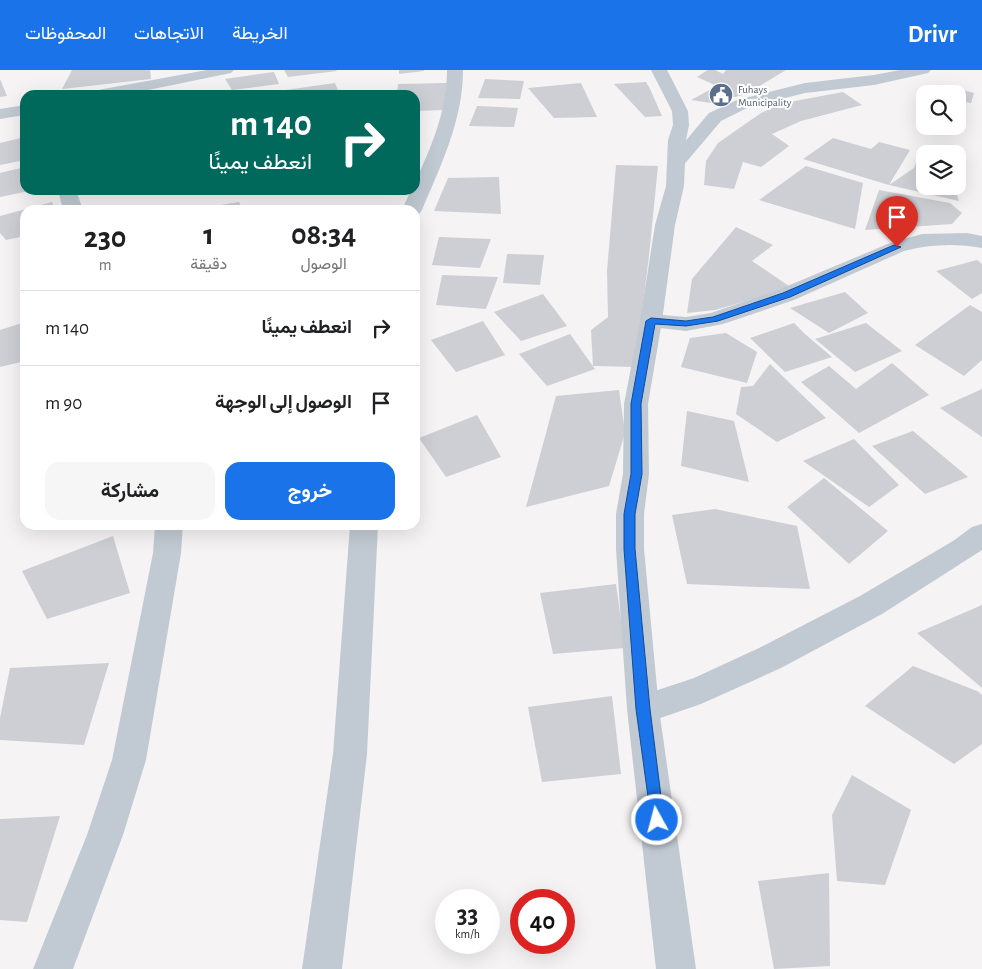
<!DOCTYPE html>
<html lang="ar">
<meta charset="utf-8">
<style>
:root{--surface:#fff;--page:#f6f6f6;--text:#202124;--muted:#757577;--line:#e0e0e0;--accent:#1a73e8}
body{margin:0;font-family:"Alegreya Sans",Vazirmatn,sans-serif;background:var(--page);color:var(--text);direction:rtl;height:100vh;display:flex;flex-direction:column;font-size:19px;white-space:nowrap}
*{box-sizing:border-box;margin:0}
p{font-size:16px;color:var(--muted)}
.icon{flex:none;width:28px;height:28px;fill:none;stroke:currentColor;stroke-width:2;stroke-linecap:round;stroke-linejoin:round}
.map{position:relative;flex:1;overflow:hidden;direction:ltr}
.sheet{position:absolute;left:20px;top:135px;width:400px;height:325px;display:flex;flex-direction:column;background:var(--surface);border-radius:15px;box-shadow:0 5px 20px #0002;direction:rtl}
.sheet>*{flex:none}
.guide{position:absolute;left:20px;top:20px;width:400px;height:105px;border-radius:15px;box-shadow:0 5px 20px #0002;direction:rtl;background:#00695c;color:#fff;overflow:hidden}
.controls{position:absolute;left:916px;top:15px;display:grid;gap:10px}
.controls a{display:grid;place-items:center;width:50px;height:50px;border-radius:10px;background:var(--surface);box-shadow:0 5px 20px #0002;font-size:25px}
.speed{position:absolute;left:435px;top:819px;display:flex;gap:10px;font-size:25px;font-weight:700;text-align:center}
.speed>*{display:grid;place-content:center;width:65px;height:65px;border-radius:50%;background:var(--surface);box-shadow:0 5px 20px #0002;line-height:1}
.speed small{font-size:12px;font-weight:400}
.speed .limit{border:8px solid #d22;background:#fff;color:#111}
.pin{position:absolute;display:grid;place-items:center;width:42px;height:42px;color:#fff;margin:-51px -21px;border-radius:50% 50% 50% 0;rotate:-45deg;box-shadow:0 0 5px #0007}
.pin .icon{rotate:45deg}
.me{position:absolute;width:55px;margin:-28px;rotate:353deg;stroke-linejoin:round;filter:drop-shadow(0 0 4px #0008)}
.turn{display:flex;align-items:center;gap:18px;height:105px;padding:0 25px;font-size:22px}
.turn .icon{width:65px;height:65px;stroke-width:2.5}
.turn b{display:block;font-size:35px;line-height:42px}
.eta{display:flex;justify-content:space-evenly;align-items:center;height:85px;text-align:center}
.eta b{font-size:30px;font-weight:700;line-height:35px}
.action{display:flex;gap:10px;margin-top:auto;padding:10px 25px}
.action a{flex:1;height:58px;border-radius:15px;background:var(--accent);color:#fff;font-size:20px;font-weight:700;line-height:58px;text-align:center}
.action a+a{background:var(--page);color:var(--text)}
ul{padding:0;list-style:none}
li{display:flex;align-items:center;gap:15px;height:75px;padding:0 25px;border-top:1px solid var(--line)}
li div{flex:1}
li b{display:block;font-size:19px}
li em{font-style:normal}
header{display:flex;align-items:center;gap:30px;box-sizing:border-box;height:70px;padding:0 25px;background:var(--accent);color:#fff}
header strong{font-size:24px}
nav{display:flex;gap:28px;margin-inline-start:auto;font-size:18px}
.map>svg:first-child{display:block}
.building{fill:#cdcfd5}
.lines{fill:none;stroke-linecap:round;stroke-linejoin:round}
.minor{fill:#c1cad2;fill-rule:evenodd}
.tertiary{fill:#c1cad2;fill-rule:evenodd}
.route{fill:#1a73e8;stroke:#114b97}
.labels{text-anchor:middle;stroke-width:4;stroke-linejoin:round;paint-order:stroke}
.far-service-label{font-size:11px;fill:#4e5e75;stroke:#fff;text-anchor:start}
</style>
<header>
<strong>Drivr</strong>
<nav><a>الخريطة</a><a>الاتجاهات</a><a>المحفوظات</a></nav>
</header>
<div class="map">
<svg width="982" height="899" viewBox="0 0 982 899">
<rect width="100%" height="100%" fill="#f5f3f3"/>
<path class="building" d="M72,0H150L151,9L62,19Z
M284,0H336L337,1L288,7Z
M399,0H424V1L399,4Z
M708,0H715L723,4L726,0H786L746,24L711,33L691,30L717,16L697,7Z
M274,2L279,14L232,20L225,9Z
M0,9L7,26L0,27Z
M485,9L524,11L520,29L478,28Z
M646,12L650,19L662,46L645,47L614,14Z
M335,13L340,25H288L286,20Z
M447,13L445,40L415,41V25H397L398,14Z
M581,13L597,47L554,48L528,18Z
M952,17L974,23L971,33L958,31V24H949Z
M843,22L862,35L801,51L772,64L789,76L761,97L743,92L734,119L704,115L706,91L718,73L761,43L784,33Z
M477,36L518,38L514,57L469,56Z
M25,67V90L0,95V73Z
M833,68L871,79L879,72L910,80L889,115L803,89Z
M920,80L931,83L925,84V116H954L959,131L889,115L914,98Z
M616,95L658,96L649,186L635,297L593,296L591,260L608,247L607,201Z
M806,96L863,113L855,159L759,130Z
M25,97V120L29,121L0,127V103Z
M499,107L501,144L434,141L448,108Z
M879,120L950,133L962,143L952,154L865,160Z
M52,132L55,140H25V166L6,170L0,163V146Z
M239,132L243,140H196V139Z
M736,157L773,175L752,191L792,218L715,240L687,243L692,209Z
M439,167L491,169L480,198L432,195Z
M507,184L544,185L540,215L503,213Z
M977,190L982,194V223L972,229L936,201Z
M442,205L498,207L486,239L436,235Z
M845,222L868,243L829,263L790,238Z
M543,224L567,256L521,271L494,242Z
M970,235L982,242V290L964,306L915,275Z
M483,251L505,285L456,302L431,270Z
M22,253L25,261V291L0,297V260Z
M794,253L805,264L832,287L785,302L750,268Z
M866,253L902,281L855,302L815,269Z
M726,263L757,282L747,313L681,297L690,268Z
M570,264L595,299L547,316L519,284Z
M892,293L929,325L859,363L801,312L829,296L856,319Z
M770,294L826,348L777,372L736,344L741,317L753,316Z
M982,319V367L940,338Z
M619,320L625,363L609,416L526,437L556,326Z
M687,341L734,351L749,412L681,396Z
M477,345L501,387L446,407L419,368Z
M913,361L968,407L925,424L872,376Z
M854,369L899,415L869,437L803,391Z
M824,408L888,461L849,494L787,437Z
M715,439L797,456L810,519L687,514L672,445Z
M113,466L130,523L47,549L22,501Z
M616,514L625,578L553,584L540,523Z
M982,535V618L917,563Z
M109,593L84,675L0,670V648L10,598Z
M913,596L977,621L982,625V674L954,694L865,636Z
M612,626L621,704L542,712L528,637Z
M852,705L911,740L885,815L837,811L832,745Z
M60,746L27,852L0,850V749Z
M829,803L830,896L774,899L758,811Z"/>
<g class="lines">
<path class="minor" d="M207,0H234L231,3L124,25H90L92,22L98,20Z
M447,0H463C463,50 441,95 422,140L419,144L415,145V140H402L411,120H415V112C432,76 447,40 447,0Z
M900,0H931L928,3L874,15L805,23L749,37L721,51L682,97L676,98L670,97L667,93L709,43L737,30L805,13L874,5Z
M25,35V45L0,49V39Z
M58,120H76L83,140H63Z
M967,163L982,166V178C956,173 929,174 904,181L794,230L723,254L686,261L643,256L640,251L643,246L651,244L686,247L711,243L778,220L890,173L922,164Z
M982,454V480L882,544L781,598L701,634L643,654L631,649L627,639L631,629L694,608L759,578L860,526L953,471L972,457Z
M155,455H183L181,483L146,690L123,765L73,899H33L87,765L112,690L153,483Z
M350,455H378L367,684L342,899H302L333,684Z"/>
<path class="tertiary" d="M651,0H667L688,41L689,55L686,70L684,116L675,155L662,251L648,334L649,404L644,444V479L659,639L696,899H656L627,639L616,479V444L623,404L624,334L640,251L655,155L666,116L668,70L673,55L672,41Z"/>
</g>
<path class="route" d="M894,175L901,177L790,227L718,251L686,256L655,254L641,334L642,404L635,444V479L650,639L664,750L662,756L657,758L652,756L636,639L624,479V444L631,404V334L646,251L651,248L686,251L713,247L783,223Z"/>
<defs>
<g id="civic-disc" transform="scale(1.25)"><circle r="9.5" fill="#5c6f8a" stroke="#fff"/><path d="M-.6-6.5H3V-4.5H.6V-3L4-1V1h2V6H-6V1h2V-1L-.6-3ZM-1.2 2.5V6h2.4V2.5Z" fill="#fff"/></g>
</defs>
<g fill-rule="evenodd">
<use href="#civic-disc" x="721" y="25"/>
</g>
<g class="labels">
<g class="far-service-label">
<text x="738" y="23">Fuhays<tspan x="738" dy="13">Municipality</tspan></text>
</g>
</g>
</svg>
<div class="controls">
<a><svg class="icon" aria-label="search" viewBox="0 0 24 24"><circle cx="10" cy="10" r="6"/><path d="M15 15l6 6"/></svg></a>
<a><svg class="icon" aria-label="layers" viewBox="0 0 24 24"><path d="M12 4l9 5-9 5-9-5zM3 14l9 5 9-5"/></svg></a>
</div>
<div class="speed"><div>33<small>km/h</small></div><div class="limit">40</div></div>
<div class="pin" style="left:897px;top:177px;background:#d93025"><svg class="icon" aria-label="arrive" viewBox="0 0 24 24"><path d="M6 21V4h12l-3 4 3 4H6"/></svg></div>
<svg class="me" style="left:657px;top:750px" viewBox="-20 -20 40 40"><circle r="17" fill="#1a73e8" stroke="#fff" stroke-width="3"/><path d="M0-11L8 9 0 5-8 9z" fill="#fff"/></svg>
<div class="guide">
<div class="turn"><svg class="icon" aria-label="right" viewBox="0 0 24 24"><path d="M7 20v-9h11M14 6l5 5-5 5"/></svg><div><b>140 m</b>انعطف يمينًا</div></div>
</div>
<section class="sheet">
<div class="eta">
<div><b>08:34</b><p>الوصول</p></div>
<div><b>1</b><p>دقيقة</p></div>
<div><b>230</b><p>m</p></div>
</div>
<ul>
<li><svg class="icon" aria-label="right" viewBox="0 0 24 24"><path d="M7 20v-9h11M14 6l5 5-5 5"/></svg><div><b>انعطف يمينًا</b></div><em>140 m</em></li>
<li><svg class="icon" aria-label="arrive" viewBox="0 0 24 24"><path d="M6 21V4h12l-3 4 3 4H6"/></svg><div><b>الوصول إلى الوجهة</b></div><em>90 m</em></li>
</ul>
<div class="action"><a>خروج</a><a>مشاركة</a></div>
</section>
</div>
